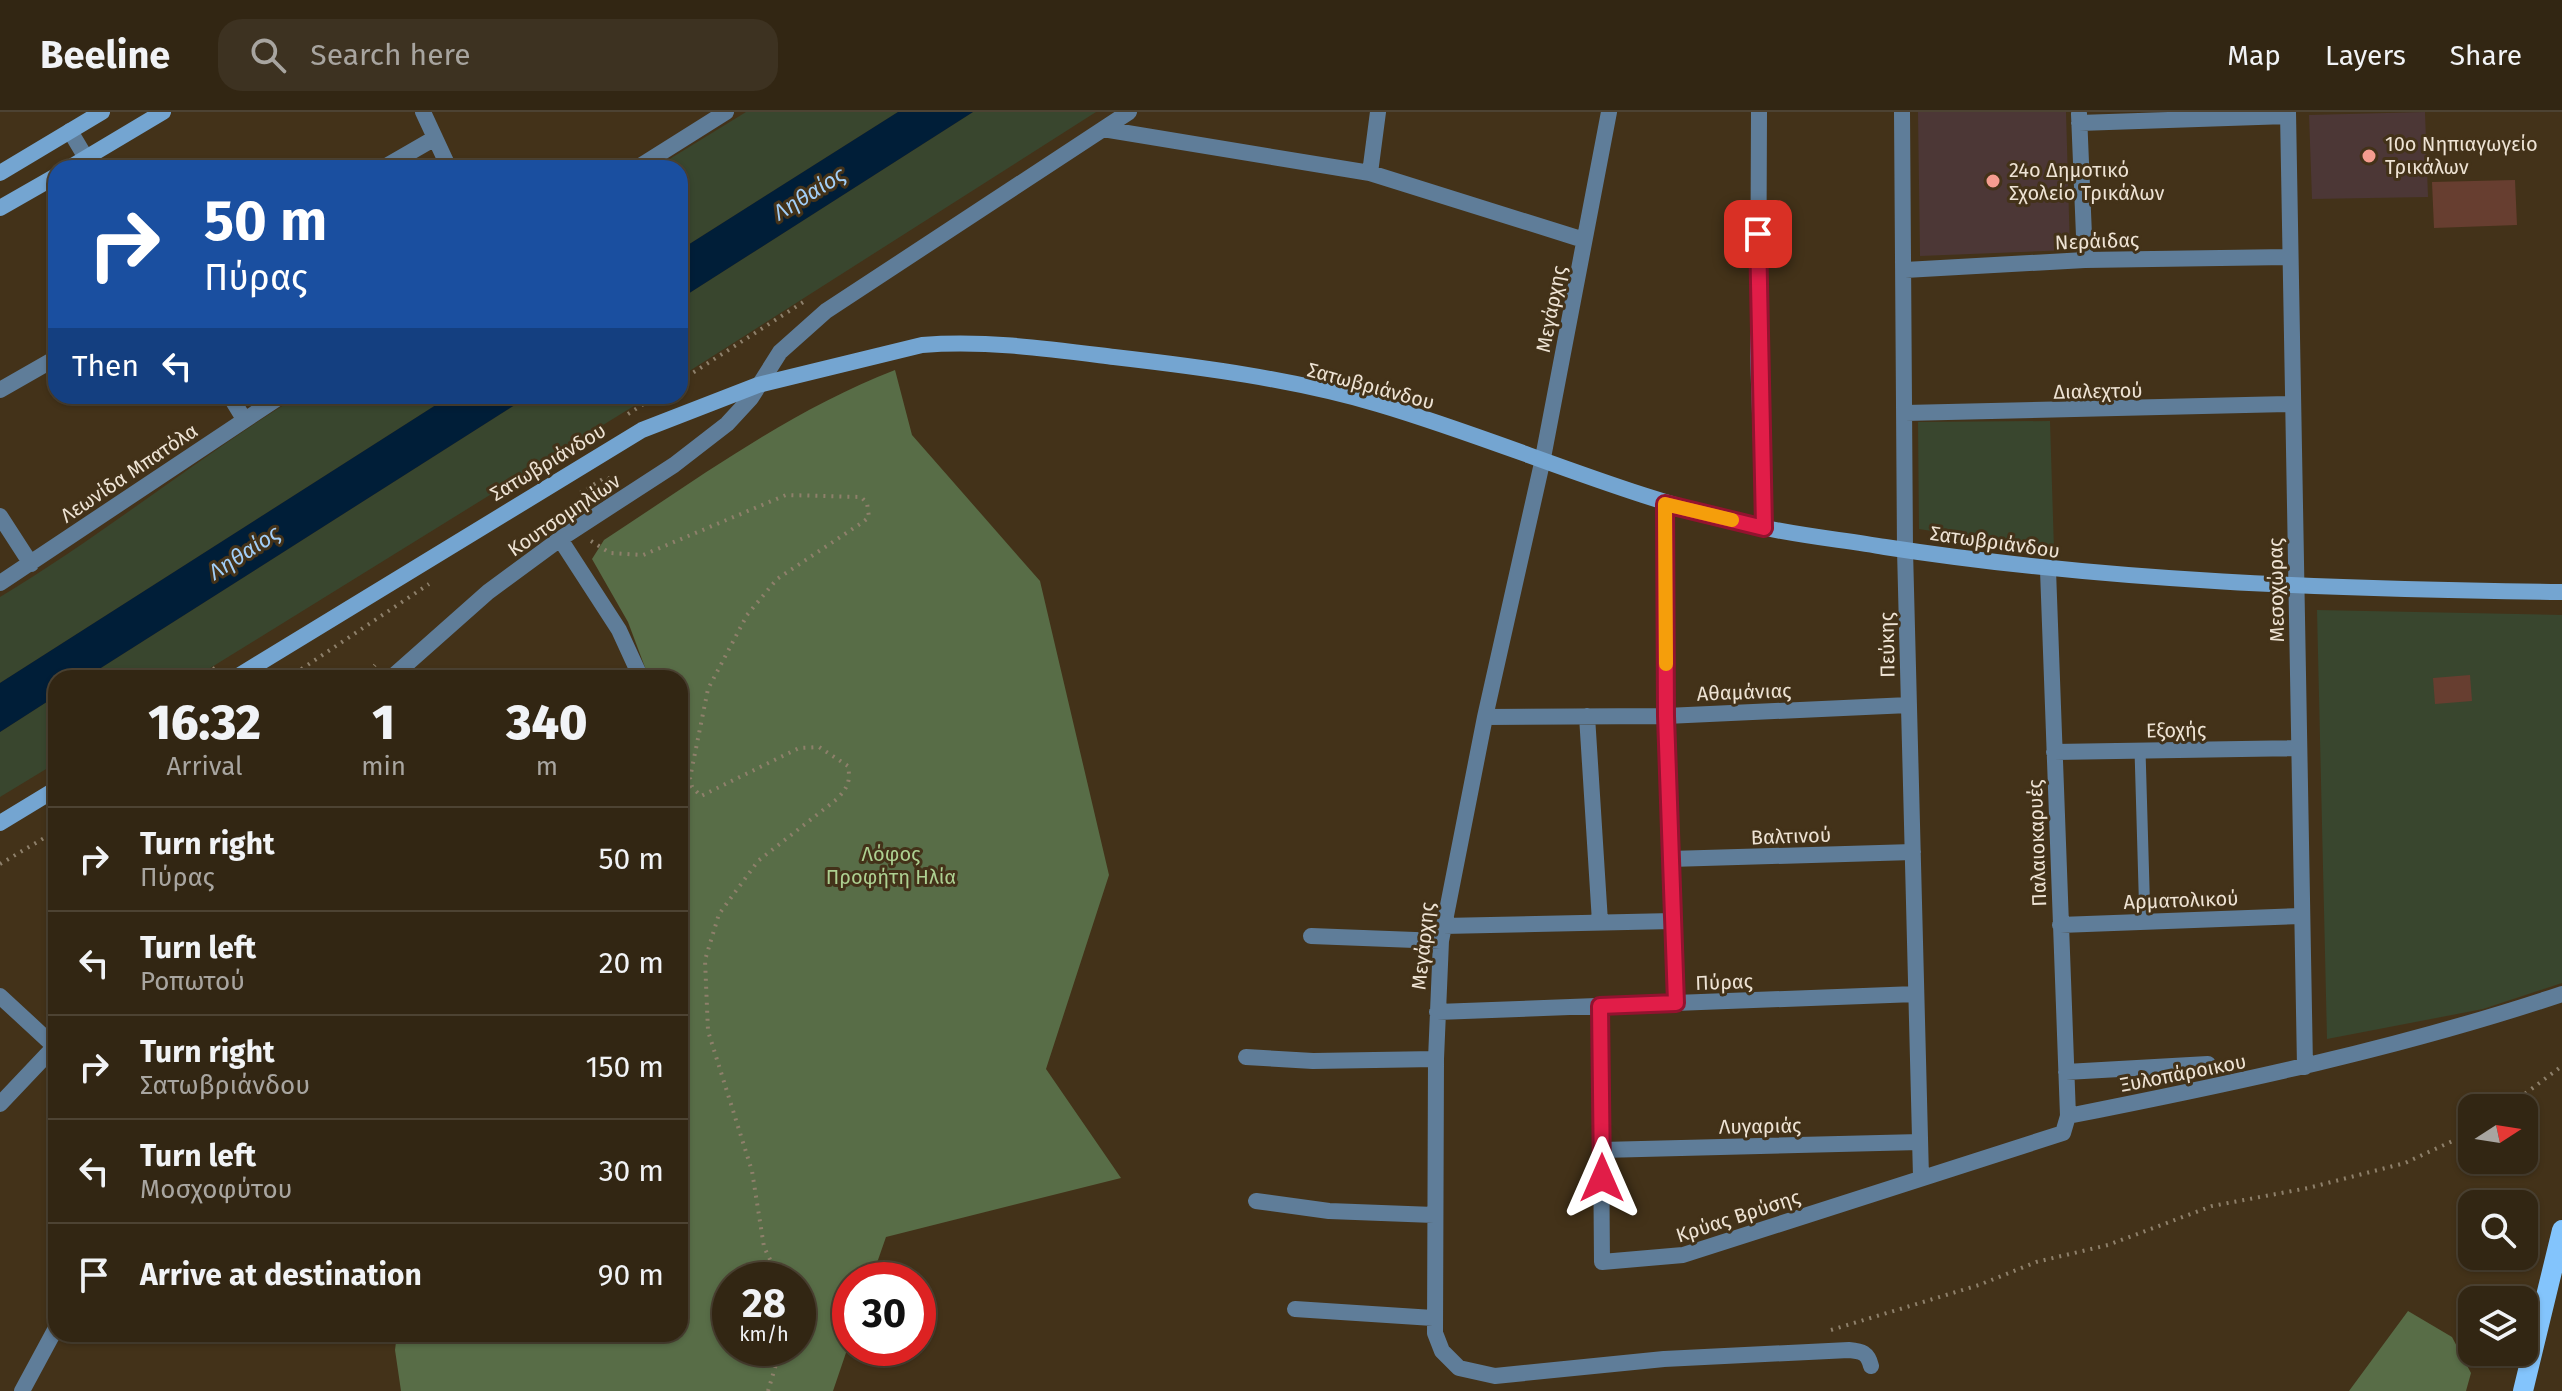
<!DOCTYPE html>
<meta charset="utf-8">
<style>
:root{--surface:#322613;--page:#3d3221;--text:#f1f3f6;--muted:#a8a5a0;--line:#4d4333}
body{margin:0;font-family:"Fira Sans",sans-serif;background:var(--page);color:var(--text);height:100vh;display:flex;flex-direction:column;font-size:30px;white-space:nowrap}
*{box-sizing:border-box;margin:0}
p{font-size:26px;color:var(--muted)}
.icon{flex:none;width:44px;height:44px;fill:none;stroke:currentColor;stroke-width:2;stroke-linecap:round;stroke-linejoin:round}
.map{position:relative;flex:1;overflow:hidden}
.drawer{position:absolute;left:48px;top:558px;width:640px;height:672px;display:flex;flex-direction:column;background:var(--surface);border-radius:24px;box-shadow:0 2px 6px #0004,0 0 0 2px var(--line)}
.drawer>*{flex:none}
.hud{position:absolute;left:48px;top:48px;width:640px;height:244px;border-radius:24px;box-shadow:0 2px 6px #0004,0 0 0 2px var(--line);background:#1a4fa0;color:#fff;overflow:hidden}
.needle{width:52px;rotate:78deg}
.tools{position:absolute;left:2458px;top:982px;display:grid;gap:16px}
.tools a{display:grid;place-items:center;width:80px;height:80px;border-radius:16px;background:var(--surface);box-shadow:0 2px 6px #0004,0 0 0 2px var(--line);font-size:40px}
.speed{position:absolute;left:712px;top:1150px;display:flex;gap:16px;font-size:40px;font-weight:700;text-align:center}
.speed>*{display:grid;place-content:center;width:104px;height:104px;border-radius:50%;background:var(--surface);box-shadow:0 2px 6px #0004,0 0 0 2px var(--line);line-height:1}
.speed small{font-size:20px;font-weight:400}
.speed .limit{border:12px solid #d22;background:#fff;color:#111}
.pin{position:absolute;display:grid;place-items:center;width:68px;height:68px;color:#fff;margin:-34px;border-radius:16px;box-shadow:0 4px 12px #0006}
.me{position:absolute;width:88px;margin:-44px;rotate:0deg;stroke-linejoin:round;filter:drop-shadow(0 0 6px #0008)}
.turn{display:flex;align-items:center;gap:28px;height:168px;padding:0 24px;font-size:36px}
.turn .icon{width:104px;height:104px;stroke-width:2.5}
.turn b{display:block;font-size:56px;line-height:68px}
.then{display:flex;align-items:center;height:76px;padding:0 24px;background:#0003;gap:16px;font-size:30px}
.eta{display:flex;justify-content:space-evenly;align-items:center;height:136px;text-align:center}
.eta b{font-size:48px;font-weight:800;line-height:56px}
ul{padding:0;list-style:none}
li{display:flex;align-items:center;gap:24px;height:104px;padding:0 24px;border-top:2px solid var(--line)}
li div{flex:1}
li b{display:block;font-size:30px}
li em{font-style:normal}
header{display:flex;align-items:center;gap:48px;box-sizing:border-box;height:112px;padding:0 40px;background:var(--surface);border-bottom:2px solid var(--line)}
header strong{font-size:38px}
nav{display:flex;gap:44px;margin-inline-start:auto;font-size:28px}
.search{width:560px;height:72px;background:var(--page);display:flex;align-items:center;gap:20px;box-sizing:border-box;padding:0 28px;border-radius:24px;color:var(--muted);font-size:30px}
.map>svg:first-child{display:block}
.education{fill:#4c3736}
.green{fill:#39462e}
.forest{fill:#586d47;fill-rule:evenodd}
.water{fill:#001e38}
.building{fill:#673e30}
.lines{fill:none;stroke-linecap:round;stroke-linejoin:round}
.path{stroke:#8e806b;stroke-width:4;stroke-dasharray:2 6;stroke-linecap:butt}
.lane{stroke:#5f7d99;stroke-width:11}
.street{stroke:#5f7d99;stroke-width:16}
.secondary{stroke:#74a5d1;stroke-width:16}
.primary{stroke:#83c4fc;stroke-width:20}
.route-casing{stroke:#92132f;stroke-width:20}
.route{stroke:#e11d48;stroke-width:14}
.slow{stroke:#f59e0b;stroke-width:14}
.poi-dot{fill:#f59d8f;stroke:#433219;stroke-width:3}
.labels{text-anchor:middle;stroke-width:6;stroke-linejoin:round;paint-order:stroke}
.poi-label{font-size:20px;fill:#eee3d4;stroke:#433219;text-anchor:start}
.street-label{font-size:20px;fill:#eee3d4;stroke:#433219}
.park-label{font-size:20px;fill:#add091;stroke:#433219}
.water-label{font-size:22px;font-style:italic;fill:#a2cef7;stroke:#433219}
</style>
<header>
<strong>Beeline</strong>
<div class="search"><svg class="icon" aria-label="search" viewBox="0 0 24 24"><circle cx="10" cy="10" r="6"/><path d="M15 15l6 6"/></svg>Search here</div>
<nav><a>Map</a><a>Layers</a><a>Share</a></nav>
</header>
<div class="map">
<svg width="2562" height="1279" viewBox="0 0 2562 1279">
<rect width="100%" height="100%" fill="#433219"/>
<path class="education" d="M1918,0H2066L2070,138L1920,144Z
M2425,0L2428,85L2312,87L2309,3Z"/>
<path class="green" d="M746,0H898L680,138V56H655Z
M973,0H1096L680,265V187Z
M298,284H450L0,571V485C103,423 196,347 298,284Z
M529,284H650L194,566H85Z
M2050,309L2054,438L1919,417L1918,310Z
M2317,498L2562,503V871L2483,897L2327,927Z
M56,584V651L0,685V620Z"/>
<path class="forest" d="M895,258L912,323L1040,469L1109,763L1046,957L1121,1066L886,1125L871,1168H850V1229L833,1279H401L395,1238L397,1222H680V566H649L628,510L592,447L604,428C699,366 789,299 895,258ZM730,1168H798V1236H730Z
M2408,1199L2452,1225L2471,1261L2466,1279H2349Z"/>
<path class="water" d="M898,0H973L680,187V138Z
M450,284H529L85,566H56V584L0,620V571Z"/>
<path class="building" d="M2515,68L2517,113L2434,116L2432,70Z
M2470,563L2472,589L2435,592L2433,566Z"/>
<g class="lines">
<path class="path" d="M680,269L805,189
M628,302L656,284
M580,381L606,365L613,369
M591,429L610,441L643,443L786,383L861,385L867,391L869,405L863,410L777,467L747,503L708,577L690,666L692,675L701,684L799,636L819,635L848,654C851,670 847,676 837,687L758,749L719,802L705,848L708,919L752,1059L764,1135L780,1168
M200,566L218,554
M288,566L429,472
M364,566L375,553
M0,752L56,719
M2506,996L2562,954
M1831,1218L1979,1173L2036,1150L2108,1133L2212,1094L2308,1076L2405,1051L2472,1020
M768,1279L781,1236"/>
<path class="lane" d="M2140,638L2145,810"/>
<path class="street" d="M423,0L449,56
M1609,0L1542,351L1485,605L1441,829L1436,947L1435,1221L1442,1239L1459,1256L1495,1264L1664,1247L1849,1238C1862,1239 1868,1241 1871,1254
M1759,0L1758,244L1764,416
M1902,0L1905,438L1921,1065
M2288,0L2305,955
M2079,2L2085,148
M2079,11L2288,4
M1103,17L1370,61L1584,128
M70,19L92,56
M383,56L435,26
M637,56L726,0
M1370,61L1378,0
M1905,158L2085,148L2290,145
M0,278L56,246
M230,284L244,307
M1905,301L2293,292
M1665,392L1666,604L1676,891
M0,404L31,452
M560,427L619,518L641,566
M0,471L281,284
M391,566L488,480L560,427L674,353L727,312L751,286L780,240L826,199L1129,0
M1587,604L1600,810
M1485,605L1666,604L1909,593
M2054,640L2299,636
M1670,747L1913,740
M2060,813L2302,804
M1443,814L1673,809
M1311,824L1441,829
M0,884L55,935
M1600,894L1602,1150L1683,1143L2063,1021L2068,1004L2048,458
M1437,900L1916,882
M1246,945L1313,949L1436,947
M2066,960L2208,952
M0,992L56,933
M2068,1004C2235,971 2401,936 2562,882
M1602,1038L1920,1030
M1256,1089L1329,1099L1434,1103
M1295,1197L1433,1206
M22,1279L56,1216"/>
<path class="secondary" d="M69,56L163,0
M0,61L102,0
M0,96L56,64
M235,566L642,318L758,273L922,233C987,228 1050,237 1114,245C1201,255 1293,267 1378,292C1507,330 1628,387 1761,415C1802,424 1844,428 1885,435C2111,470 2334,477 2562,480
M0,711L56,677"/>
<path class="primary" d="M2523,1279L2562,1118"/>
</g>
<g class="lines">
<g class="route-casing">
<path id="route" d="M1602,1066L1600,894L1676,891L1666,604L1665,392L1764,416L1758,122"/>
</g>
<use href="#route" class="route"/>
<path class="slow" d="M1666,552L1665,392L1732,408"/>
</g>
<g class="poi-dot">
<circle cx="2369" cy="44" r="8"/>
<circle cx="1993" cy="69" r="8"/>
</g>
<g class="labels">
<g class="poi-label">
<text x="2385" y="39">10ο Νηπιαγωγείο<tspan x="2385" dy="23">Τρικάλων</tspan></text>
<text x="2009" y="65">24ο Δημοτικό<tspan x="2009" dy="23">Σχολείο Τρικάλων</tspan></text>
</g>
<g class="street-label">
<text transform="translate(2097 129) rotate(-2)" y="7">Νεράιδας</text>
<text transform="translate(1551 197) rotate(-79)" y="7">Μεγάρχης</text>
<text transform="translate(1371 274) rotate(15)" y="7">Σατωβριάνδου</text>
<text transform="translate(2098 279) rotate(-1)" y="7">Διαλεχτού</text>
<text transform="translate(548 350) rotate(-31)" y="7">Σατωβριάνδου</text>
<text transform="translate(129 361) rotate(-34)" y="7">Λεωνίδα Μπατόλα</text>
<text transform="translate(564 403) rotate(-34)" y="7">Κουτσομηλίων</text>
<text transform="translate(1995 430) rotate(8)" y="7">Σατωβριάνδου</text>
<text transform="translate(2276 478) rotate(-91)" y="7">Μεσοχώρας</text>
<text transform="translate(1887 533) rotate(-91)" y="7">Πεύκης</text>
<text transform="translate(1744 580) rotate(-2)" y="7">Αθαμάνιας</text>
<text transform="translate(2176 618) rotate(-1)" y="7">Εξοχής</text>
<text transform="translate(1791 724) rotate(-2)" y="7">Βαλτινού</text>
<text transform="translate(2037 731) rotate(-92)" y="7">Παλαιοκαρυές</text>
<text transform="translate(2181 788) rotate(-2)" y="7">Αρματολικού</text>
<text transform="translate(1423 834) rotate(-84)" y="7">Μεγάρχης</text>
<text transform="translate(1724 870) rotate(-2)" y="7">Πύρας</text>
<text transform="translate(2183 961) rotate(-11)" y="7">Ξυλοπάροικου</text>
<text transform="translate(1760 1014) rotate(-1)" y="7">Λυγαριάς</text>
<text transform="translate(1738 1104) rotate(-18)" y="7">Κρύας Βρύσης</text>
</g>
<g class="park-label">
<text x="891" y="749">Λόφος<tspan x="891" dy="23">Προφήτη Ηλία</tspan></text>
</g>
<g class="water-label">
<text transform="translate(809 81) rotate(-32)" y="8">Ληθαίος</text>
<text transform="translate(244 440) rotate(-33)" y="8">Ληθαίος</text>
</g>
</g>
</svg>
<div class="tools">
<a><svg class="needle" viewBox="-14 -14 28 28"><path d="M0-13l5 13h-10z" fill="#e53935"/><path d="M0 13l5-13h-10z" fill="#a8a5a0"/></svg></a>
<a><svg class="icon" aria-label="search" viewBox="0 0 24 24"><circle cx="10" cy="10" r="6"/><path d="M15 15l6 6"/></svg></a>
<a><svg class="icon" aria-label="layers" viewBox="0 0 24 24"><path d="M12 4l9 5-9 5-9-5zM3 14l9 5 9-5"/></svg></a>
</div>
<div class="speed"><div>28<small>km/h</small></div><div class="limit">30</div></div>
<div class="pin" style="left:1758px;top:122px;background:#d93025"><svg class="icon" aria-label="arrive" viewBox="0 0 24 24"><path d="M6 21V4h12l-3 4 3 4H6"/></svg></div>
<svg class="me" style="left:1602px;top:1066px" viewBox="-20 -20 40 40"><path d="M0-17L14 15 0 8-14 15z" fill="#e11d48" stroke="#fff" stroke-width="4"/></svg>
<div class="hud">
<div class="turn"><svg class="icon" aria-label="right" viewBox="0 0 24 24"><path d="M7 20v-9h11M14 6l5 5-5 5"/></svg><div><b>50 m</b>Πύρας</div></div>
<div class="then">Then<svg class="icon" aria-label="left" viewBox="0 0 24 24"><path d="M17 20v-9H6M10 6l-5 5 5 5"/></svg></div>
</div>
<section class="drawer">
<div class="eta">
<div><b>16:32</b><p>Arrival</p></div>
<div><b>1</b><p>min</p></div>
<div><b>340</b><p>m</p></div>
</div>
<ul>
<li><svg class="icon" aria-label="right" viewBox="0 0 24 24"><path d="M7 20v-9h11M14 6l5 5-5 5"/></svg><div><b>Turn right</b><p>Πύρας</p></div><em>50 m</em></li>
<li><svg class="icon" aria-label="left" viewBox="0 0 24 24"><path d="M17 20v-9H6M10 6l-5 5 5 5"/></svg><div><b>Turn left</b><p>Ροπωτού</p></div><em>20 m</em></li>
<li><svg class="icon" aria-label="right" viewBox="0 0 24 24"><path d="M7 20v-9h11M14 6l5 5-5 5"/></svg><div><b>Turn right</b><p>Σατωβριάνδου</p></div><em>150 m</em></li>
<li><svg class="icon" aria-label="left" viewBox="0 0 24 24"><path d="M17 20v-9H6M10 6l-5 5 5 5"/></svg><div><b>Turn left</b><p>Μοσχοφύτου</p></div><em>30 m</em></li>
<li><svg class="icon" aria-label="arrive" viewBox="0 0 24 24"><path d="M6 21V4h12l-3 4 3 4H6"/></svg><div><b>Arrive at destination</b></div><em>90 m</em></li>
</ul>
</section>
</div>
